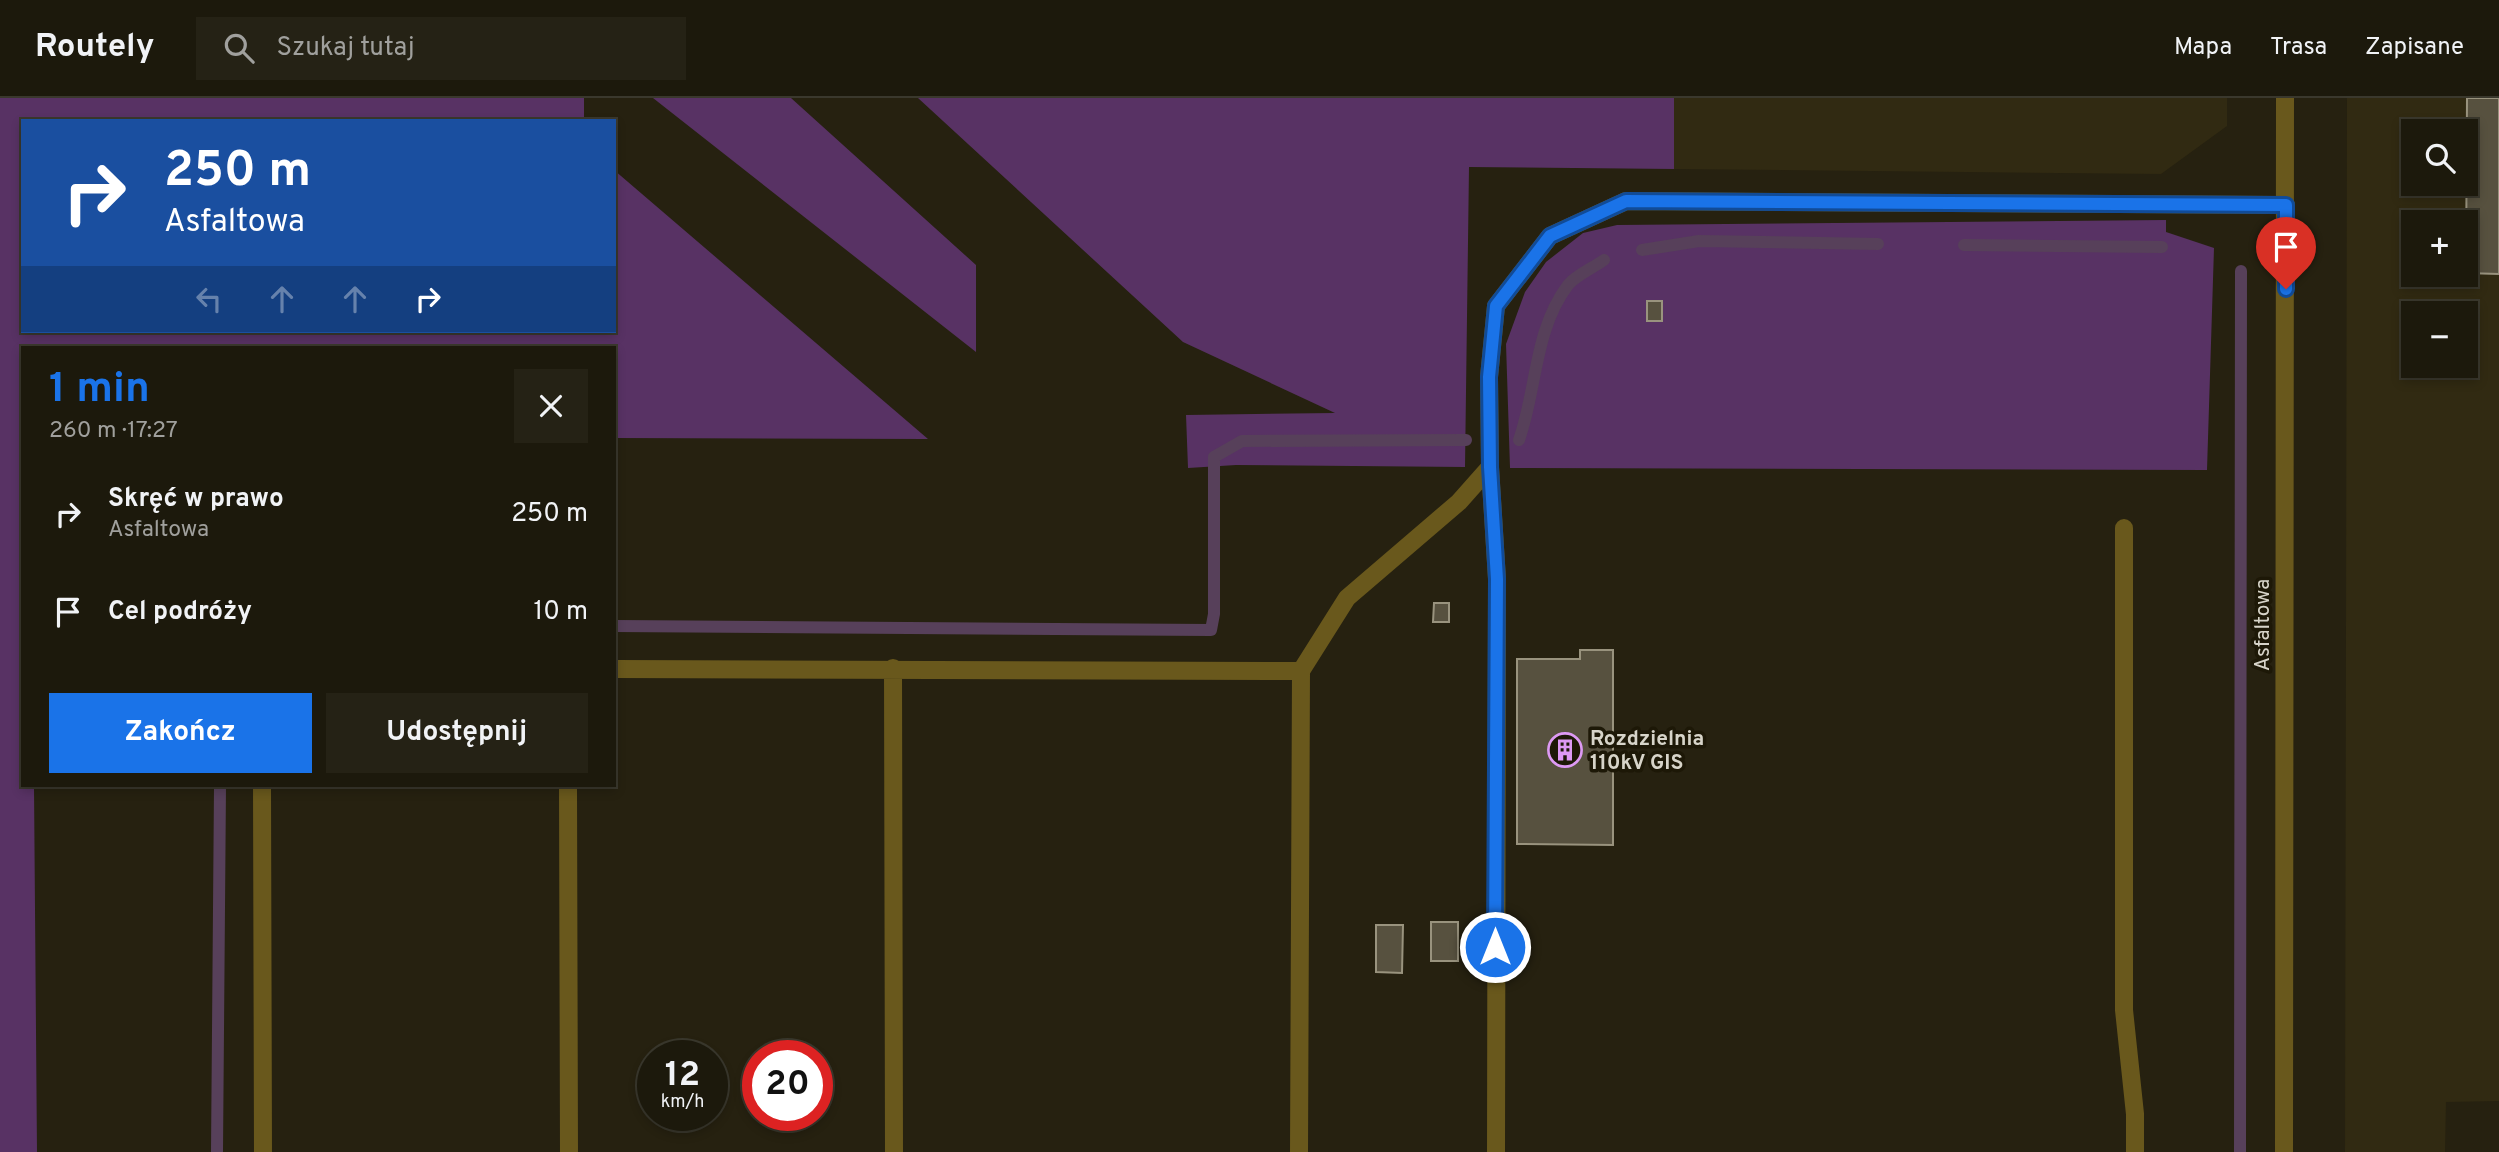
<!DOCTYPE html>
<html lang="pl">
<meta charset="utf-8">
<style>
:root{--surface:#1c190c;--page:#252215;--text:#f1f3f6;--muted:#a0a09d;--line:#3a382d;--accent:#1a73e8}
body{margin:0;font-family:Overpass,sans-serif;background:var(--page);color:var(--text);height:100vh;display:flex;flex-direction:column;font-size:26px;white-space:nowrap}
*{box-sizing:border-box;margin:0}
p{font-size:23px;color:var(--muted)}
.icon{flex:none;width:38px;height:38px;fill:none;stroke:currentColor;stroke-width:2;stroke-linecap:round;stroke-linejoin:round}
.map{position:relative;flex:1;overflow:hidden}
.details{position:absolute;left:21px;top:248px;width:595px;height:441px;display:flex;flex-direction:column;background:var(--surface);border-radius:0px;box-shadow:0 4px 10px #0003,0 0 0 2px var(--line)}
.details>*{flex:none}
.top-card{position:absolute;left:21px;top:21px;width:595px;height:214px;border-radius:0px;box-shadow:0 4px 10px #0003,0 0 0 2px var(--line);background:#1a4fa0;color:#fff;overflow:hidden}
.tools{position:absolute;left:2401px;top:21px;display:grid;gap:14px}
.tools a{display:grid;place-items:center;width:77px;height:77px;border-radius:0px;background:var(--surface);box-shadow:0 4px 10px #0003,0 0 0 2px var(--line);font-size:35px}
.speed{position:absolute;left:637px;top:942px;display:flex;gap:14px;font-size:35px;font-weight:700;text-align:center}
.speed>*{display:grid;place-content:center;width:91px;height:91px;border-radius:50%;background:var(--surface);box-shadow:0 4px 10px #0003,0 0 0 2px var(--line);line-height:1}
.speed small{font-size:18px;font-weight:400}
.speed .limit{border:10px solid #d22;background:#fff;color:#111}
.pin{position:absolute;display:grid;place-items:center;width:60px;height:60px;color:#fff;margin:-72px -30px;border-radius:50% 50% 50% 0;rotate:-45deg;box-shadow:0 0 7px #0007}
.pin .icon{rotate:45deg}
.me{position:absolute;width:77px;margin:-38px;rotate:0deg;stroke-linejoin:round;filter:drop-shadow(0 0 5px #0008)}
.turn{display:flex;align-items:center;gap:24px;height:147px;padding:0 28px;font-size:32px}
.turn .icon{width:91px;height:91px;stroke-width:2.5}
.turn b{display:block;font-size:49px;line-height:60px}
.lanes{display:flex;align-items:center;height:66px;padding:0 28px;background:#0003;justify-content:center;gap:35px;direction:ltr}
.lanes .off{opacity:.35}
.round{display:grid;place-items:center;flex:none;width:74px;height:74px;border-radius:0px;background:var(--page)}
.headline{display:flex;align-items:center;justify-content:space-between;height:119px;padding:0 28px}
h1{font-size:42px;font-weight:700;line-height:52px;color:var(--accent)}
.primary-button{display:flex;gap:14px;margin-top:auto;padding:14px 28px}
.primary-button a{flex:1;height:80px;border-radius:0px;background:var(--accent);color:#fff;font-size:28px;font-weight:700;line-height:80px;text-align:center}
.primary-button a+a{background:var(--page);color:var(--text)}
ul{padding:0;list-style:none}
li{display:flex;align-items:center;gap:21px;height:98px;padding:0 28px}
li div{flex:1}
li b{display:block;font-size:26px}
li em{font-style:normal}
header{display:flex;align-items:center;gap:42px;box-sizing:border-box;height:98px;padding:0 35px;background:var(--surface);border-bottom:2px solid var(--line)}
header strong{font-size:33px}
nav{display:flex;gap:38px;margin-inline-start:auto;font-size:24px}
.search{width:490px;height:63px;background:var(--page);display:flex;align-items:center;gap:18px;box-sizing:border-box;padding:0 24px;border-radius:0px;color:var(--muted);font-size:26px}
.map>svg:first-child{display:block}
.built{fill:#312a12;fill-rule:evenodd}
.green{fill:#583264}
.lines{fill:none;stroke-linecap:round;stroke-linejoin:round}
.stream{stroke:#57405a;stroke-width:12}
.building{fill:#57513f;stroke:#99937e;stroke-width:2}
.service{stroke:#69581c;stroke-width:18}
.tertiary{stroke:#69581c;stroke-width:18}
.route-casing{stroke:#114b97;stroke-width:18}
.route{stroke:#1a73e8;stroke-width:12}
.labels{text-anchor:middle;stroke-width:7;stroke-linejoin:round;paint-order:stroke}
.street-label{font-size:21px;fill:#d7d4c9;stroke:#1d1807}
.poi-label{font-size:21px;font-weight:bold;fill:#d7d4c9;stroke:#1d1807;text-anchor:start}
</style>
<header>
<strong>Routely</strong>
<div class="search"><svg class="icon" aria-label="search" viewBox="0 0 24 24"><circle cx="10" cy="10" r="6"/><path d="M15 15l6 6"/></svg>Szukaj tutaj</div>
<nav><a>Mapa</a><a>Trasa</a><a>Zapisane</a></nav>
</header>
<div class="map">
<svg width="2499" height="1054" viewBox="0 0 2499 1054">
<rect width="100%" height="100%" fill="#262110"/>
<path class="built" d="M1674,0H2227V28L2161,76L1674,71Z
M2347,0H2499V1003L2446,1004L2445,1054H2345ZM2413,33H2466V86H2413ZM2413,124H2466V177H2413ZM2413,215H2466V268H2413Z"/>
<path class="green" d="M0,0H584V23H23V233H614V72L928,341L614,340V250H23V688H34L37,1054H0Z
M653,0H791L976,167V254Z
M918,0H1674V71L1469,69L1465,369L1236,367L1188,370L1186,317L1335,315L1183,244Z
M2166,122V134L2214,150L2207,372L1510,370L1506,246L1525,194L1546,164L1583,135L1617,127Z"/>
<g class="lines">
<path class="stream" d="M1964,147L2162,149
M1642,152L1699,143L1878,146
M1519,342C1537,291 1534,232 1568,187C1576,177 1593,170 1604,162
M614,528L1211,532L1214,516V359L1242,343L1466,342
M217,1054L220,688
M2240,1054L2241,173"/>
</g>
<path class="building" d="M2467,0H2499V176L2466,175Z
M1647,203H1662V223H1647Z
M1434,505H1449V524H1433Z
M1580,552H1613V747L1517,746V561H1580Z
M1431,824H1458V863H1431Z
M1376,827H1403L1402,875L1376,874Z"/>
<g class="lines">
<path class="service" d="M2124,430V912L2135,1016V1054
M893,570L894,1054
M614,571L1301,573
M262,688L263,1054
M568,688L569,1054
M1299,1054L1301,573L1347,500L1459,404L1490,369
M1496,1054L1497,481L1490,369L1489,279L1496,208L1550,138L1626,103L2286,107"/>
<path class="tertiary" d="M2284,1054L2285,0"/>
</g>
<g class="lines">
<g class="route-casing">
<path id="route" d="M1495,849L1497,481L1490,369L1489,279L1496,208L1550,138L1626,103L2286,107V191"/>
</g>
<use href="#route" class="route"/>
</g>
<defs>
<g id="building-ring" transform="scale(1.75)"><circle r="9.5" fill="#1d1807" stroke="#dd99f4" stroke-width="1.5"/><path d="M-4-6H4V6H1V3H-1V6H-4ZM-2.5-4.3h1.7v1.8h-1.7ZM.8-4.3h1.7v1.8H.8ZM-2.5-1h1.7V.8h-1.7ZM.8-1h1.7V.8H.8Z" fill="#dd99f4"/></g>
</defs>
<g fill-rule="evenodd">
<use href="#building-ring" x="1565" y="652"/>
</g>
<g class="labels">
<g class="street-label">
<text transform="translate(2262 527) rotate(-90)" y="7">Asfaltowa</text>
</g>
<g class="poi-label">
<text x="1590" y="647">Rozdzielnia<tspan x="1590" dy="24">110kV GIS</tspan></text>
</g>
</g>
</svg>
<div class="tools">
<a><svg class="icon" aria-label="search" viewBox="0 0 24 24"><circle cx="10" cy="10" r="6"/><path d="M15 15l6 6"/></svg></a>
<a>+</a>
<a>−</a>
</div>
<div class="speed"><div>12<small>km/h</small></div><div class="limit">20</div></div>
<div class="pin" style="left:2286px;top:191px;background:#d93025"><svg class="icon" aria-label="arrive" viewBox="0 0 24 24"><path d="M6 21V4h12l-3 4 3 4H6"/></svg></div>
<svg class="me" style="left:1495px;top:849px" viewBox="-20 -20 40 40"><circle r="17" fill="#1a73e8" stroke="#fff" stroke-width="3"/><path d="M0-11L8 9 0 5-8 9z" fill="#fff"/></svg>
<div class="top-card">
<div class="turn"><svg class="icon" aria-label="right" viewBox="0 0 24 24"><path d="M7 20v-9h11M14 6l5 5-5 5"/></svg><div><b>250 m</b>Asfaltowa</div></div>
<div class="lanes"><svg class="icon off" aria-label="left" viewBox="0 0 24 24"><path d="M17 20v-9H6M10 6l-5 5 5 5"/></svg><svg class="icon off" aria-label="ahead" viewBox="0 0 24 24"><path d="M12 20V5M6 11l6-6 6 6"/></svg><svg class="icon off" aria-label="ahead" viewBox="0 0 24 24"><path d="M12 20V5M6 11l6-6 6 6"/></svg><svg class="icon" aria-label="right" viewBox="0 0 24 24"><path d="M7 20v-9h11M14 6l5 5-5 5"/></svg></div>
</div>
<section class="details">
<div class="headline"><div><h1>1 min</h1><p>260 m · 17:27</p></div><a class="round"><svg class="icon" aria-label="close" viewBox="0 0 24 24"><path d="M6 6l12 12M18 6L6 18"/></svg></a></div>
<ul>
<li><svg class="icon" aria-label="right" viewBox="0 0 24 24"><path d="M7 20v-9h11M14 6l5 5-5 5"/></svg><div><b>Skręć w prawo</b><p>Asfaltowa</p></div><em>250 m</em></li>
<li><svg class="icon" aria-label="arrive" viewBox="0 0 24 24"><path d="M6 21V4h12l-3 4 3 4H6"/></svg><div><b>Cel podróży</b></div><em>10 m</em></li>
</ul>
<div class="primary-button"><a>Zakończ</a><a>Udostępnij</a></div>
</section>
</div>
